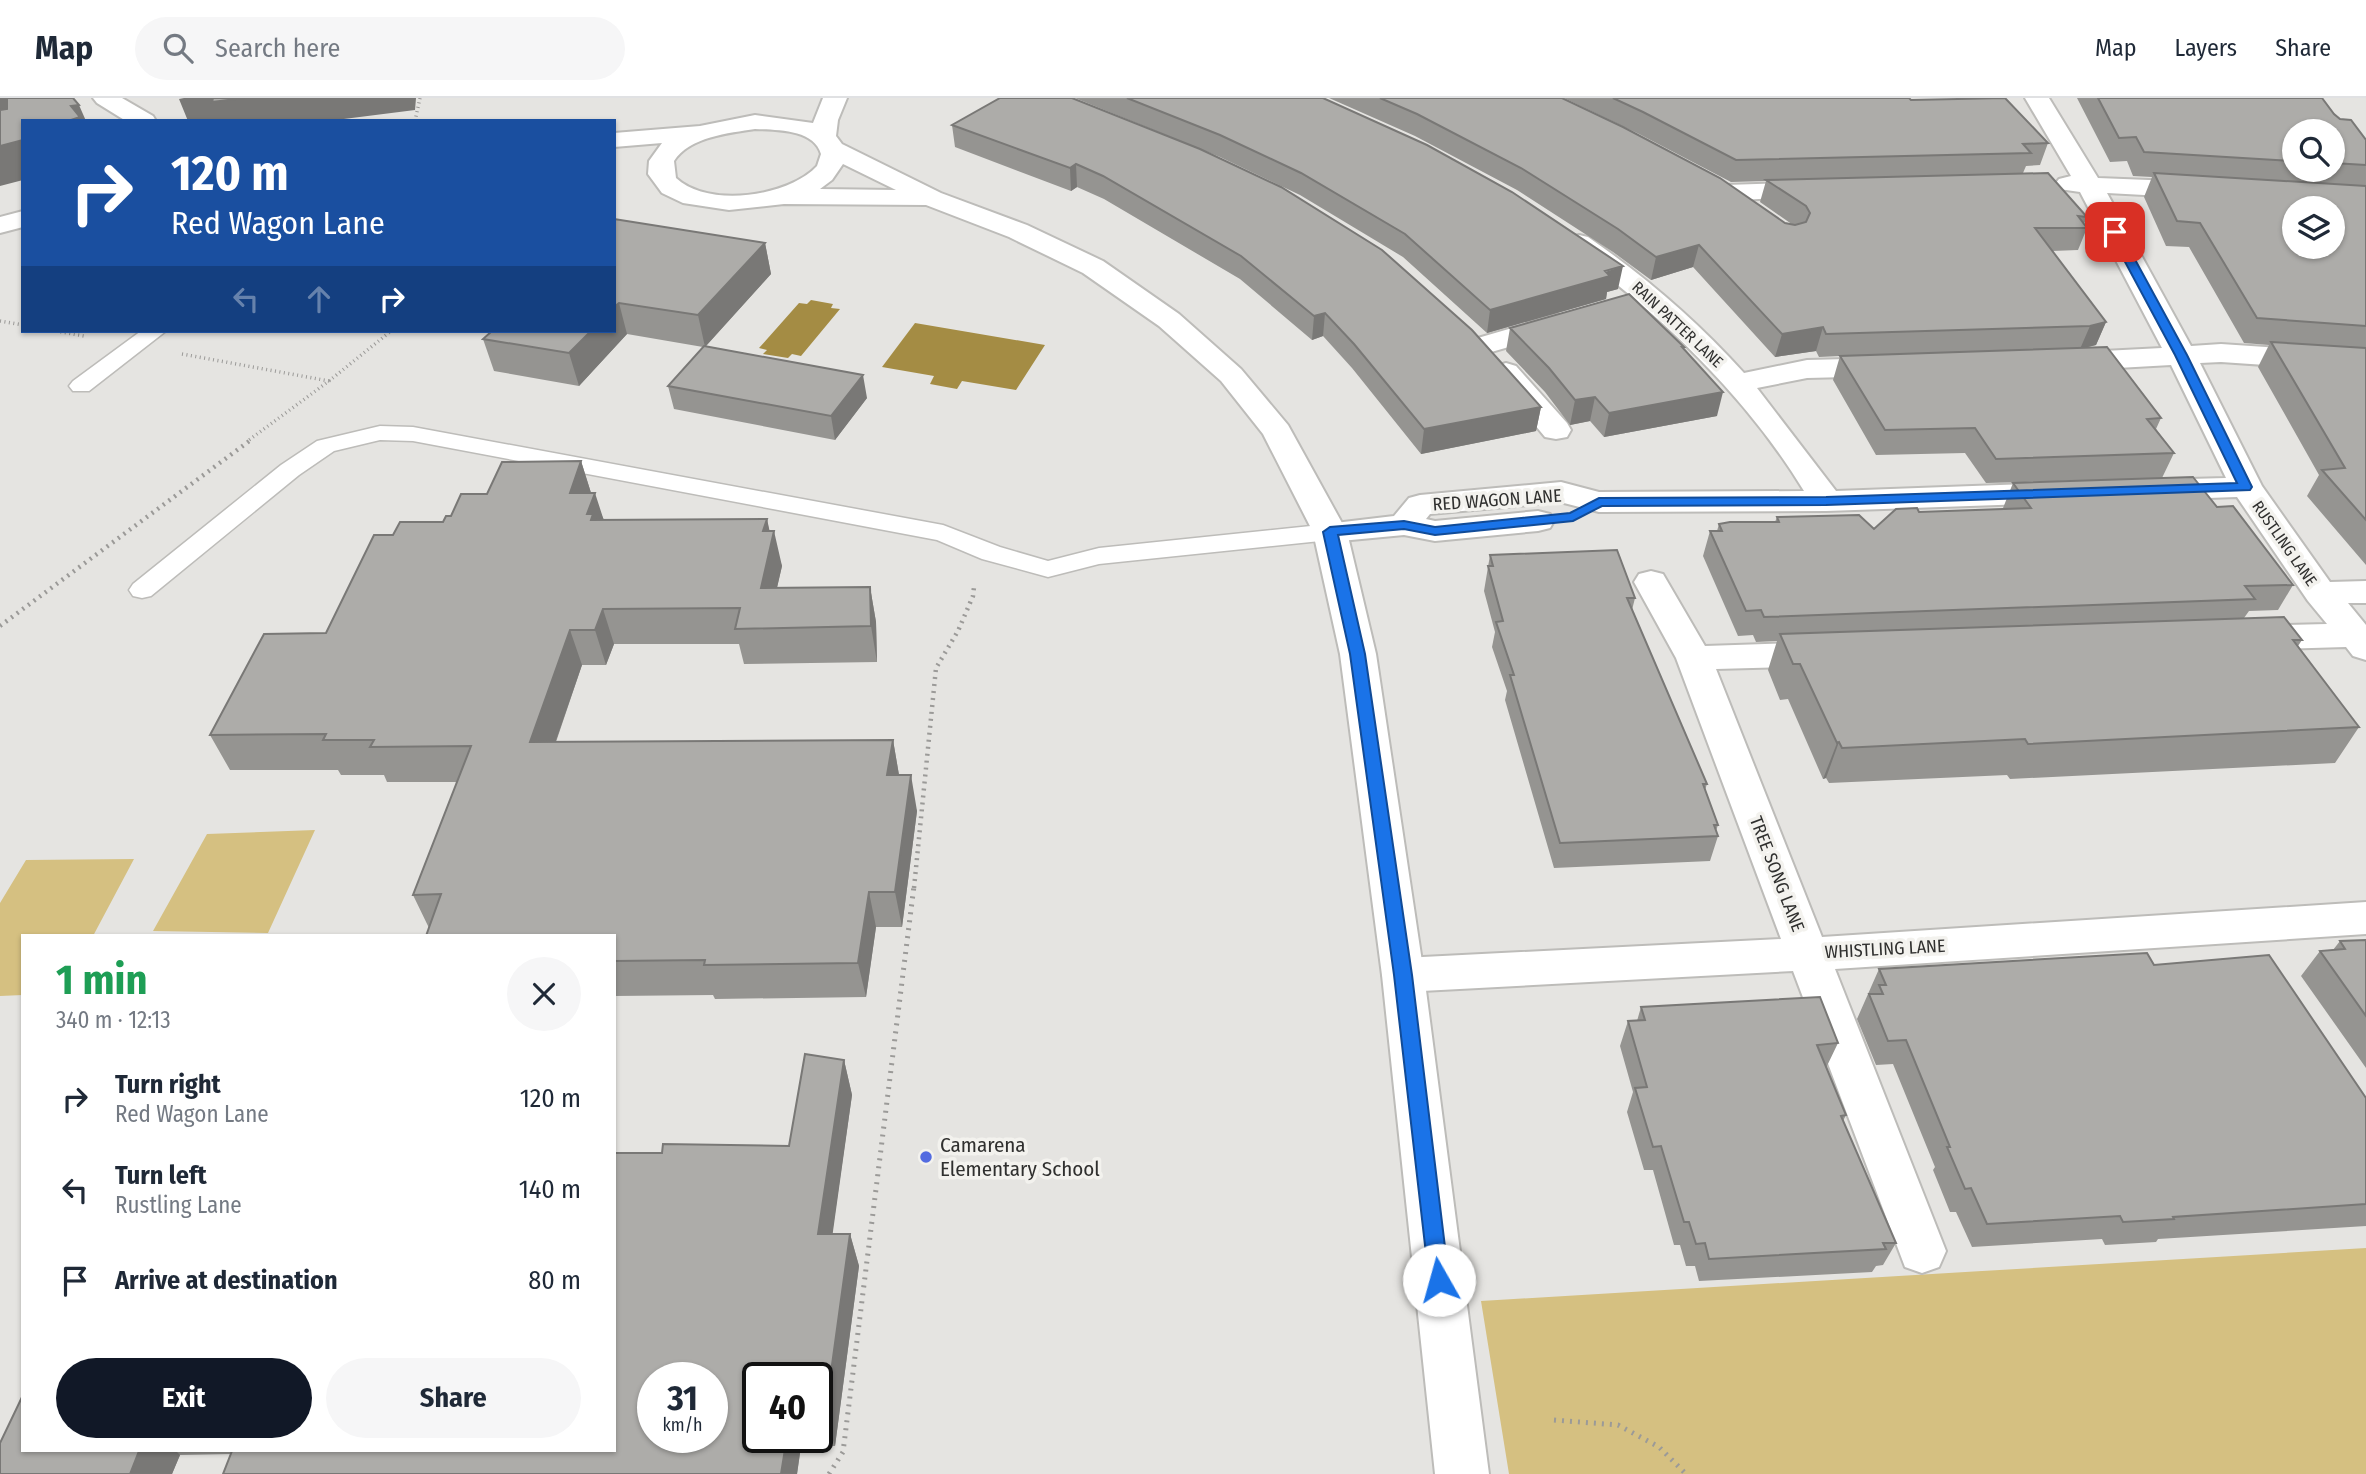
<!DOCTYPE html>
<meta charset="utf-8">
<style>
:root{--surface:#fff;--page:#f6f6f7;--text:#1f2937;--muted:#747a83;--line:#e0e1e3;--accent:#111827}
body{margin:0;font-family:"Fira Sans Condensed",sans-serif;background:var(--page);color:var(--text);height:100vh;display:flex;flex-direction:column;font-size:26px;white-space:nowrap}
*{box-sizing:border-box;margin:0}
p{font-size:23px;color:var(--muted)}
.icon{flex:none;width:38px;height:38px;fill:none;stroke:currentColor;stroke-width:2;stroke-linecap:round;stroke-linejoin:round}
.map{position:relative;flex:1;overflow:hidden}
.panel{position:absolute;left:21px;top:836px;width:595px;height:518px;display:flex;flex-direction:column;background:var(--surface);border-radius:0px;box-shadow:0 2px 5px #0004}
.panel>*{flex:none}
.guide{position:absolute;left:21px;top:21px;width:595px;height:214px;border-radius:0px;box-shadow:0 2px 5px #0004;background:#1a4fa0;color:#fff;overflow:hidden}
.controls{position:absolute;left:2282px;top:21px;display:grid;gap:14px}
.controls a{display:grid;place-items:center;width:63px;height:63px;border-radius:50%;background:var(--surface);box-shadow:0 2px 5px #0004;font-size:35px}
.speed{position:absolute;left:637px;top:1264px;display:flex;gap:14px;font-size:35px;font-weight:700;text-align:center}
.speed>*{display:grid;place-content:center;width:91px;height:91px;border-radius:50%;background:var(--surface);box-shadow:0 2px 5px #0004;line-height:1}
.speed small{font-size:18px;font-weight:400}
.speed .limit{border:4px solid #111;border-radius:10px;background:#fff;color:#111}
.pin{position:absolute;display:grid;place-items:center;width:60px;height:60px;color:#fff;margin:-30px;border-radius:14px;box-shadow:0 4px 10px #0006}
.me{position:absolute;width:77px;margin:-38px;rotate:353deg;stroke-linejoin:round;filter:drop-shadow(0 0 5px #0008)}
.turn{display:flex;align-items:center;gap:24px;height:147px;padding:0 35px;font-size:32px}
.turn .icon{width:91px;height:91px;stroke-width:2.5}
.turn b{display:block;font-size:49px;line-height:60px}
.lanes{display:flex;align-items:center;height:66px;padding:0 35px;background:#0003;justify-content:center;gap:35px;direction:ltr}
.lanes .off{opacity:.35}
.round{display:grid;place-items:center;flex:none;width:74px;height:74px;border-radius:37px;background:var(--page)}
.overview{display:flex;align-items:center;justify-content:space-between;height:119px;padding:0 35px}
h1{font-size:42px;font-weight:700;line-height:52px;color:#1e9e55}
.primary-button{display:flex;gap:14px;margin-top:auto;padding:14px 35px}
.primary-button a{flex:1;height:80px;border-radius:42px;background:var(--accent);color:#fff;font-size:28px;font-weight:700;line-height:80px;text-align:center}
.primary-button a+a{background:var(--page);color:var(--text)}
ul{padding:0;list-style:none}
li{display:flex;align-items:center;gap:21px;height:91px;padding:0 35px}
li div{flex:1}
li b{display:block;font-size:26px}
li em{font-style:normal}
header{display:flex;align-items:center;gap:42px;box-sizing:border-box;height:98px;padding:0 35px;background:var(--surface);border-bottom:2px solid var(--line)}
header strong{font-size:33px}
nav{display:flex;gap:38px;margin-inline-start:auto;font-size:24px}
.search{width:490px;height:63px;background:var(--page);display:flex;align-items:center;gap:18px;box-sizing:border-box;padding:0 24px;border-radius:38px;color:var(--muted);font-size:26px}
.map>svg:first-child{display:block}
.green{fill:#d5c081}
.water{fill:#a48c44}
.lines{fill:none;stroke-linecap:round;stroke-linejoin:round}
.service-casing{stroke:#bdbcb9;stroke-width:3}
.minor-casing{stroke:#bdbcb9;stroke-width:4}
.tertiary-casing{stroke:#bdbcb9;stroke-width:4}
.path-far2{stroke:#9b9a98;stroke-width:3.5;stroke-dasharray:1 3.5;stroke-linecap:butt}
.path-far1{stroke:#9b9a98;stroke-width:4.5;stroke-dasharray:2 5;stroke-linecap:butt}
.path{stroke:#9b9a98;stroke-width:5;stroke-dasharray:2 6;stroke-linecap:butt}
.service{fill:#fff;fill-rule:evenodd}
.minor{fill:#fff;fill-rule:evenodd}
.tertiary{fill:#fff;fill-rule:evenodd}
.wall{fill:#959491;fill-rule:evenodd}
.shaded-wall{fill:#797876}
.building{fill:#adaca9;stroke:#797876;stroke-width:2;fill-rule:evenodd}
.route{fill:#1a73e8;stroke:#114b97;stroke-width:2}
.poi-dot{fill:#536be0;stroke:#f3f2ee;stroke-width:2.5}
.labels{text-anchor:middle;stroke-width:7;stroke-linejoin:round;paint-order:stroke}
.far-street-label{font-size:16px;fill:#30302f;stroke:#f3f2ee}
.street-label{font-size:18px;fill:#30302f;stroke:#f3f2ee}
.near-poi-label{font-size:21px;fill:#30302f;stroke:#f3f2ee;text-anchor:start}
</style>
<header>
<strong>Map</strong>
<div class="search"><svg class="icon" aria-label="search" viewBox="0 0 24 24"><circle cx="10" cy="10" r="6"/><path d="M15 15l6 6"/></svg>Search here</div>
<nav><a>Map</a><a>Layers</a><a>Share</a></nav>
</header>
<div class="map">
<svg width="2366" height="1376" viewBox="0 0 2366 1376">
<rect width="100%" height="100%" fill="#e5e4e1"/>
<path class="green" d="M315,732L268,835L153,833L207,736Z
M134,761L93,838H23V897L0,898V805L26,762Z
M2366,1150V1376H1509L1481,1203Z"/>
<path class="water" d="M811,202L833,206L831,210L840,211L801,258L792,256L788,260L763,256L767,252L759,250L799,205L807,206Z
M915,225L1045,247L1016,292L962,283L957,291L930,286L934,278L882,269Z"/>
<g class="lines">
<g class="service-casing">
<path id="service" d="M141,233H166L89,293H73L69,288L73,283Z
M380,328L413,329L943,427L1000,449L1048,463L1099,450L1330,426L1339,428L1343,434L1339,440L1330,442L1099,466L1048,479L982,461L937,442L413,343L380,342L334,353L299,377L151,498L142,500L133,498L129,492L133,486L281,367L317,343Z"/>
</g>
<g class="minor-casing">
<path id="minor" d="M93,0H122L153,18L156,23H126L97,5Z
M2025,0H2049L2098,80L2200,84L2209,87L2213,92L2209,97L2200,100L2107,95L2191,248L2221,246L2366,256V274L2221,264L2200,265L2262,388L2330,484L2366,483V505H2348L2366,527V562L2353,558L2346,549L2246,552L2234,548L2228,540L2234,532L2246,528L2327,526L2308,503L2237,399L2150,402L2139,399L2134,392L2139,385L2150,382L2226,380L2171,267L2064,273L2054,270L2049,264L2054,258L2064,255L2162,250L2080,94L2059,91L2055,86L2059,81L2071,78Z
M1815,84L1824,87L1828,92L1824,97L1725,103L1716,100L1712,95L1716,90L1725,87Z
M1579,137L1588,139C1646,179 1697,223 1744,275L1807,262L1889,260L1899,263L1904,269L1899,275L1889,278L1807,280L1757,290L1836,393L2058,385L2069,388L2074,395L2069,402L2058,405L1826,413L1599,414L1560,404L1430,416L1426,421L1435,423L1538,413L1550,416L1554,423L1550,430L1538,433L1435,443L1404,437L1330,444L1318,441L1313,434L1318,427L1394,418L1409,400L1420,397L1561,384L1599,394L1804,393C1747,299 1659,214 1570,151L1566,145L1570,139Z
M1557,217L1567,220L1571,226L1567,232L1481,257L1471,254L1466,248L1471,242Z
M1506,265L1516,268L1567,325L1571,332L1567,339L1556,341L1545,339L1496,280L1491,274L1496,268Z
M1651,473L1663,476L1705,548L1825,544L1838,548L1843,556L1838,564L1825,568L1716,571L1822,839L2366,804V836L1835,871L1946,1153L1939,1169L1922,1175L1905,1169L1793,873L1403,894L1388,889L1382,877L1388,865L1403,860L1781,841L1676,560L1634,484L1639,476Z"/>
</g>
<g class="tertiary-casing">
<path id="tertiary" d="M823,0H847L838,22L836,38L842,46L941,95L1027,127L1103,163L1179,216L1241,271L1288,327L1347,434L1376,556L1424,877L1489,1376H1435L1382,877L1340,556L1313,434L1263,336L1221,283L1159,228L1083,175L1009,139L926,107L784,106L729,112L683,105L662,95L648,76L649,63L662,45L614,49V35L700,28L755,17L813,25ZM755,31C776,32 814,31 821,56L817,68C788,99 708,110 676,80L674,63C689,39 729,35 755,31ZM843,66L896,92L820,91L832,82Z
M23,113V129L0,135V119Z"/>
</g>
<path class="path-far2" d="M415,23L420,0
M0,223L23,227
M56,233L84,238
M182,256L329,283L249,342
M329,283L391,233"/>
<path class="path-far1" d="M0,528L252,341
M914,790L936,570L958,533L973,498L974,489"/>
<path class="path" d="M1554,1322L1618,1327L1659,1349L1686,1376
M829,1376L843,1354L914,788"/>
<use href="#service" class="service"/>
<use href="#minor" class="minor"/>
<use href="#tertiary" class="tertiary"/>
</g>
<path class="wall" d="M1000,0L1541,309L1536,333L1421,356L1352,270L1323,238L1312,242L1240,181L1104,101L1077,89L1071,93L955,49L952,27Z
M1075,0H1323L1618,191L1607,194L1606,201L1487,235L1403,159L1300,97L1220,59Z
M1329,0H1562L1785,125L1793,127L1760,104L1766,83L1731,84L1639,36L1564,0H1909L1911,2L2048,45L2040,67L2026,68L2023,75L2087,119L2084,126L2087,130L2078,152L2052,153L2106,224L2096,247L2084,250L2161,320L2156,331L2174,355L2162,380L1986,385L1965,355L1876,357L1833,282L1840,258L1819,259L1816,253L1775,259L1693,169L1651,182L1613,154L1517,92L1415,38Z
M2077,0H2322L2334,16L2366,42V467L2307,398L2319,377L2258,269L2269,247L2244,245L2189,149L2166,148L2144,99L2152,79L2133,78L2127,63L2110,64ZM2294,33H2333V72H2294Z
M614,121L765,145L771,176L706,248L867,300L835,342L674,311L668,288L703,249L627,236L579,288L494,273L483,241Z
M1510,230L1684,252L1717,318L1604,339L1590,323L1570,327L1545,294L1506,253Z
M581,363L591,395L604,422L767,421L769,433L782,468L777,489H870L876,524L877,564L744,566L739,546H614L606,567H582L556,644L893,642L899,677L917,713L902,829H876L866,899L715,901L713,897L614,898V838L429,830L413,797L457,684H387L384,677H341L338,672H230L210,637L326,535L393,437L443,424L451,418L487,396Z
M2013,385L2217,409L2293,487L2278,512L2249,513L2244,520L2302,542L2298,548L2359,629L2335,665L2010,681L2007,677L1829,685L1826,680L1823,681L1788,601L1780,602L1768,572L1777,543L1756,544L1753,537L1738,538L1703,458L1710,433H1717L1719,426L1775,424L1777,419L1874,431L1919,414L2004,411L2003,410Z
M1490,457L1635,500L1632,512L1707,686L1705,692L1718,727L1716,733L1718,738L1710,763L1554,770L1505,602L1507,593L1492,549L1495,534L1484,493Z
M2366,842V970L2301,878L2320,853L2333,852L2340,843Z
M2154,867L2366,1000V1128L2158,1141L2156,1144L2105,1147L2102,1141L1972,1149L1956,1114H1950L1933,1072L1935,1069L1893,966L1876,967L1857,921L1879,871Z
M1641,909L1838,945L1826,970L1846,1017L1843,1023L1896,1145L1883,1167L1876,1168L1872,1174L1699,1183L1695,1168H1686L1680,1147H1674L1653,1072H1644L1627,1014L1633,994L1620,948L1628,923H1637Z
M805,956L844,962L852,997L832,1136H850L859,1168L835,1348H801L797,1376H223L231,1356L180,1357L172,1376H0V1345L23,1297V1353H614V1055H662L663,1046L789,1048ZM653,1279H712V1339H653ZM758,1279H817V1339H758Z"/>
<path class="shaded-wall" d="M0,0H9L23,28L0,33Z
M184,0H416L415,12L328,23H188L179,1Z
M79,7L86,23H68L71,8Z
M23,42V82L0,88V48Z
M1076,66L1077,89L1071,93L1070,70Z
M765,145L771,176L705,249L698,217Z
M1699,147L1693,169L1651,182L1656,159Z
M1623,168L1618,191L1607,194L1606,201L1487,235L1490,212Z
M619,205L627,236L579,288L569,255L591,233H614V209Z
M1325,215L1323,238L1312,242L1314,218Z
M2106,224L2096,247L2080,251L2090,228Z
M1823,229L1816,253L1775,259L1782,236Z
M863,277L867,300L835,342L831,318Z
M1723,294L1717,318L1604,339L1609,315Z
M1595,299L1590,323L1570,327L1575,302Z
M1541,309L1536,333L1421,356L1424,331Z
M581,363L592,398L570,395Z
M595,395L606,429L598,451L587,416Z
M767,421L772,444L774,433L782,468L769,525L761,490L763,433Z
M870,489L876,524L877,564L871,528Z
M603,511L614,546L606,567L595,532Z
M570,532L582,567L543,680L530,644Z
M893,642L899,677H887Z
M1839,644L1826,680L1823,681L1837,645Z
M911,677L917,713L902,829L895,794Z
M869,794L876,829L866,899L858,865Z
M844,962L852,997L828,1169L818,1136Z
M850,1136L859,1168L835,1348L825,1318Z
M787,1339H797L801,1348L797,1376H781Z
M139,1353H176L180,1357L172,1376H130Z"/>
<path class="building" d="M7,0H73L79,7L71,8L80,19L68,23H23V42L0,48V12L7,11Z
M213,0H244L212,4Z
M1000,0H1072L1200,51L1281,89L1382,152L1472,232L1541,309L1424,331L1354,246L1325,215L1314,218L1241,158L1103,78L1076,66L1070,70L952,27Z
M1127,0H1323L1427,47L1512,94L1623,168L1605,173L1610,178L1490,212L1405,136L1301,75L1220,37Z
M1380,0H1562L1623,29L1720,80L1785,125L1795,127L1806,124L1810,115L1806,108L1766,82L2048,75L2087,119L2078,118L2087,130H2035L2106,224L2090,228L1826,236L1823,229L1782,236L1699,147L1656,159L1618,131L1521,70L1417,16Z
M1613,0H1909L1911,2L2005,0L2048,45L2023,46L2031,55L1736,62L1643,14Z
M2098,0H2322L2334,16L2340,21L2351,22L2366,42V67L2333,65V33H2294V63L2144,54L2136,39L2119,40Z
M2154,75L2366,88V228L2257,220L2200,125L2177,123ZM2294,110H2333V149H2294Z
M614,121L765,145L698,217L619,205L614,209Z
M1629,196L1684,249H1682L1723,294L1609,315L1595,299L1575,302L1549,270L1510,230Z
M492,233H591L569,255L483,241Z
M2271,244L2366,250V422L2322,372L2345,370Z
M704,248L863,277L831,318L668,288Z
M2107,249L2161,320L2147,321L2174,355L1996,361L1975,330L1885,332L1840,258Z
M581,363L570,395H595L587,416H593L591,422L767,421L763,433H774L761,490L870,489L871,528L735,531L740,510L603,511L595,532H570L530,644L893,642L887,677H911L895,794H869L858,865L704,867L705,862L614,863V838H426L441,796L413,797L471,648L370,649L374,642H323L326,636L210,637L264,536L326,535L374,437H393L400,424H443L446,418H451L461,396H487L502,364Z
M2193,379L2217,409L2233,408L2293,487L2245,488L2255,501L1764,519L1761,512L1746,513L1710,433H1722L1719,426L1730,424H1779L1777,419L1859,417L1874,431L1896,411L1917,410L1919,414L2031,410L2013,385Z
M1617,452L1635,500H1627L1707,686H1703L1718,727H1714L1718,738L1560,745L1510,577H1514L1496,524L1503,523L1488,468H1493L1490,457Z
M2284,519L2302,542H2293L2359,629L2028,646L2025,641L1842,650L1839,644L1837,645L1800,566H1793L1780,536Z
M2366,842V918L2320,853L2345,851L2340,843Z
M2147,855L2154,867L2269,857L2366,1000V1106L2173,1119L2174,1121L2123,1124L2120,1118L1987,1126L1971,1090L1965,1091L1947,1049H1950L1906,942L1888,943L1869,896H1883L1879,887H1886L1879,871Z
M1820,899L1838,945L1817,947L1846,1017L1841,1018L1896,1145H1883L1886,1151L1709,1161L1705,1145L1696,1146L1689,1124H1684L1661,1048L1653,1049L1635,990L1647,989L1628,923L1645,922L1641,909Z
M805,956L844,962L818,1136H850L825,1318H817V1279H758V1339H787L781,1376H223L232,1353H614V1055H662L663,1046L789,1048ZM653,1279H712V1339H653Z
M23,1297V1353H139L130,1376H0V1345Z"/>
<path class="route" d="M2115,131L2120,134L2187,257L2252,389L2250,392L1826,407L1602,408L1573,423L1435,437L1404,431L1338,437L1365,556L1412,877L1449,1182L1446,1189L1439,1191L1432,1189L1429,1182L1394,877L1350,556L1323,434L1330,429L1404,423L1435,429L1570,415L1599,400L1826,399L2237,385L2175,257L2109,134Z"/>
<circle class="poi-dot" cx="926" cy="1059" r="7"/>
<g class="labels">
<g class="far-street-label">
<text transform="translate(1678 226) rotate(43)" y="6">RAIN PATTER LANE</text>
<text transform="translate(2285 445) rotate(55)" y="6">RUSTLING LANE</text>
</g>
<g class="street-label">
<text transform="translate(1497 402) rotate(-4)" y="6">RED WAGON LANE</text>
<text transform="translate(1777 776) rotate(69)" y="6">TREE SONG LANE</text>
<text transform="translate(1885 851) rotate(-3)" y="6">WHISTLING LANE</text>
</g>
<g class="near-poi-label">
<text x="940" y="1054">Camarena<tspan x="940" dy="24">Elementary School</tspan></text>
</g>
</g>
</svg>
<div class="controls">
<a><svg class="icon" aria-label="search" viewBox="0 0 24 24"><circle cx="10" cy="10" r="6"/><path d="M15 15l6 6"/></svg></a>
<a><svg class="icon" aria-label="layers" viewBox="0 0 24 24"><path d="M12 4l9 5-9 5-9-5zM3 14l9 5 9-5"/></svg></a>
</div>
<div class="speed"><div>31<small>km/h</small></div><div class="limit">40</div></div>
<div class="pin" style="left:2115px;top:134px;background:#d93025"><svg class="icon" aria-label="arrive" viewBox="0 0 24 24"><path d="M6 21V4h12l-3 4 3 4H6"/></svg></div>
<svg class="me" style="left:1439px;top:1182px" viewBox="-20 -20 40 40"><circle r="19" fill="#fff"/><path d="M0-13L10 11 0 6-10 11z" fill="#1a73e8"/></svg>
<div class="guide">
<div class="turn"><svg class="icon" aria-label="right" viewBox="0 0 24 24"><path d="M7 20v-9h11M14 6l5 5-5 5"/></svg><div><b>120 m</b>Red Wagon Lane</div></div>
<div class="lanes"><svg class="icon off" aria-label="left" viewBox="0 0 24 24"><path d="M17 20v-9H6M10 6l-5 5 5 5"/></svg><svg class="icon off" aria-label="ahead" viewBox="0 0 24 24"><path d="M12 20V5M6 11l6-6 6 6"/></svg><svg class="icon" aria-label="right" viewBox="0 0 24 24"><path d="M7 20v-9h11M14 6l5 5-5 5"/></svg></div>
</div>
<section class="panel">
<div class="overview"><div><h1>1 min</h1><p>340 m · 12:13</p></div><a class="round"><svg class="icon" aria-label="close" viewBox="0 0 24 24"><path d="M6 6l12 12M18 6L6 18"/></svg></a></div>
<ul>
<li><svg class="icon" aria-label="right" viewBox="0 0 24 24"><path d="M7 20v-9h11M14 6l5 5-5 5"/></svg><div><b>Turn right</b><p>Red Wagon Lane</p></div><em>120 m</em></li>
<li><svg class="icon" aria-label="left" viewBox="0 0 24 24"><path d="M17 20v-9H6M10 6l-5 5 5 5"/></svg><div><b>Turn left</b><p>Rustling Lane</p></div><em>140 m</em></li>
<li><svg class="icon" aria-label="arrive" viewBox="0 0 24 24"><path d="M6 21V4h12l-3 4 3 4H6"/></svg><div><b>Arrive at destination</b></div><em>80 m</em></li>
</ul>
<div class="primary-button"><a>Exit</a><a>Share</a></div>
</section>
</div>
